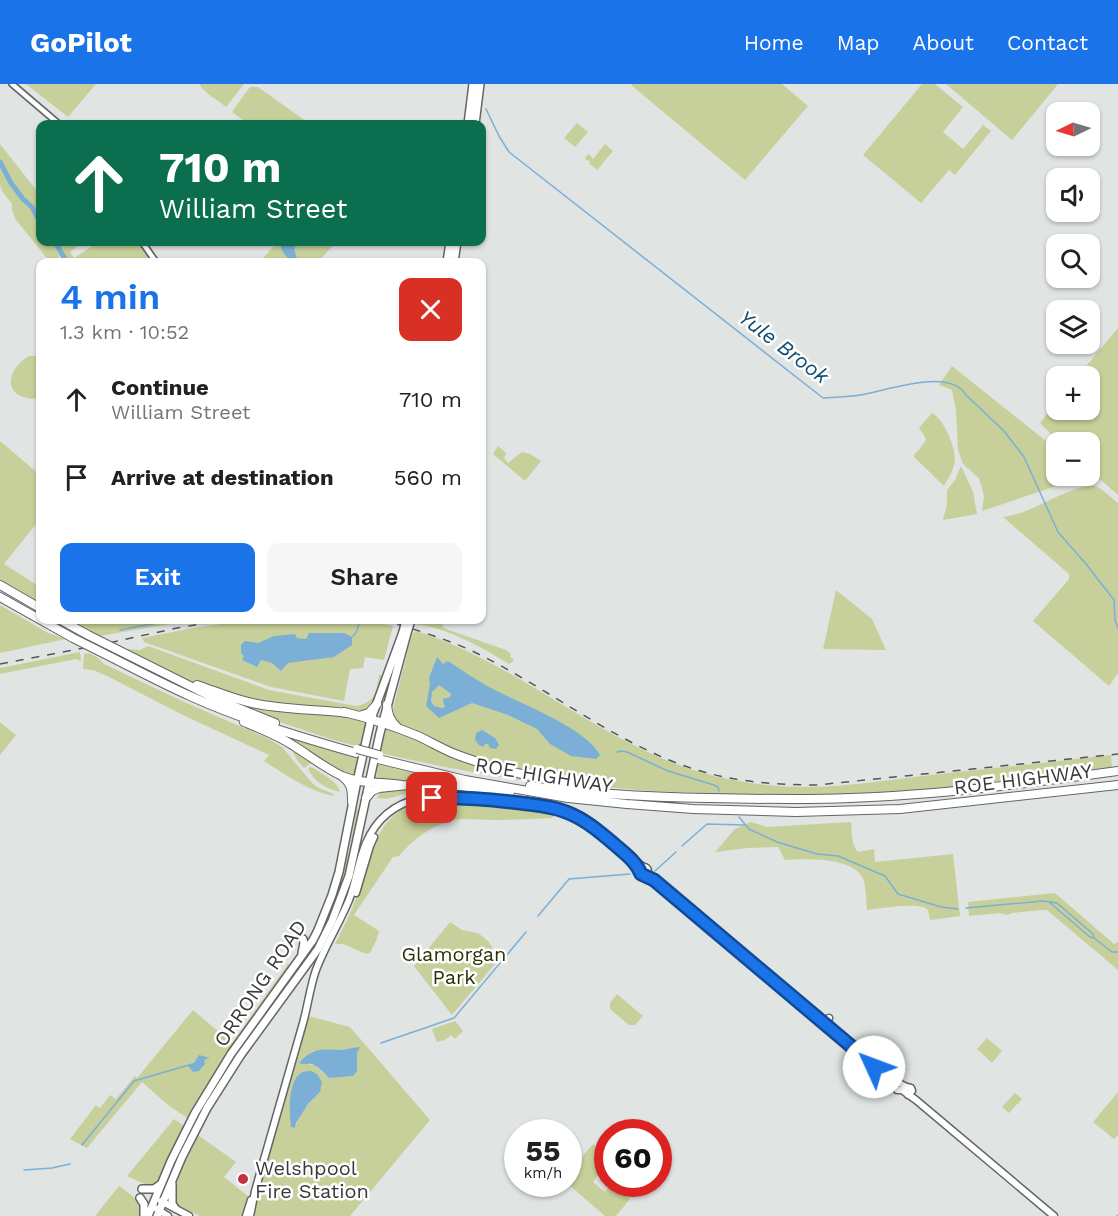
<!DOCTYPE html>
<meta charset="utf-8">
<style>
:root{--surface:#fff;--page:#f6f6f6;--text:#202124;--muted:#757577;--accent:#1a73e8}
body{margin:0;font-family:"Work Sans",sans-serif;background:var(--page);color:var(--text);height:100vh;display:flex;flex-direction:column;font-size:22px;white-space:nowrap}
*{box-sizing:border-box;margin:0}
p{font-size:20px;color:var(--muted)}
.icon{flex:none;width:33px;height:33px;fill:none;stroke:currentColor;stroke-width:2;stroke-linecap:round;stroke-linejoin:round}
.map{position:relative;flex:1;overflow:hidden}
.panel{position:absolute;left:36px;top:174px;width:450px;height:366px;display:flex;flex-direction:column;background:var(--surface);border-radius:12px;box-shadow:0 2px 4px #0004}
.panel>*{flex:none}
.top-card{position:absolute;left:36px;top:36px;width:450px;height:126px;border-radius:12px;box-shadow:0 2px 4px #0004;background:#0b6e4f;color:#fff;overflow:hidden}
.needle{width:39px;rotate:265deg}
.controls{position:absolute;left:1046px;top:18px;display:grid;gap:12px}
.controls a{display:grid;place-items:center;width:54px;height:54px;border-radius:12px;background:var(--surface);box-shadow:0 2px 4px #0004;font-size:30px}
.speed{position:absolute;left:504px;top:1035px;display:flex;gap:12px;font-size:30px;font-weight:700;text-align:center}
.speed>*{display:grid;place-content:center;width:78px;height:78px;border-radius:50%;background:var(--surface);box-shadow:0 2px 4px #0004;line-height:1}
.speed small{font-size:15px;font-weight:400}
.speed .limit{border:9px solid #d22;background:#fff;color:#111}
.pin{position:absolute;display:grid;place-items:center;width:51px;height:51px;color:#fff;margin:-26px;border-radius:12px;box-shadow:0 3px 9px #0006}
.me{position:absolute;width:66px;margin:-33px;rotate:313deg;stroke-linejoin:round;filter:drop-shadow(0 0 4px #0008)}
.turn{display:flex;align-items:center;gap:21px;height:126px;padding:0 24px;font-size:27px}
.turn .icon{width:78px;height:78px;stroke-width:2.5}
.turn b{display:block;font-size:42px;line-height:51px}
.round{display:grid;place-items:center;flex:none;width:63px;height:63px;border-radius:12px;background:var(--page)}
.overview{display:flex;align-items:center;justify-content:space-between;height:102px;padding:0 24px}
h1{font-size:36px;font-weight:600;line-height:45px;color:var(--accent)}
.button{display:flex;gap:12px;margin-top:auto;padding:12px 24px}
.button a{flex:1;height:69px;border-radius:12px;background:var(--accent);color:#fff;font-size:24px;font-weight:600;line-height:69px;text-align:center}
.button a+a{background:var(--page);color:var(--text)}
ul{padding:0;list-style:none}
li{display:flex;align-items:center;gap:18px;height:78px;padding:0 24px}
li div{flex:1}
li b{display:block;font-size:22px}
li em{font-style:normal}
header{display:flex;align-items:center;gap:36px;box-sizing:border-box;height:84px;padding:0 30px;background:var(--accent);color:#fff}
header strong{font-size:28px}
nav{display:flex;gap:33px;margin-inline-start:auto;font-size:21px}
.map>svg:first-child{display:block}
.green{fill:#c7d09a;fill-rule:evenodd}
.water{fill:#7cafd6;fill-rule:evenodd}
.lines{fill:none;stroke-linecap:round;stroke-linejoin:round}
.stream{stroke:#7cafd6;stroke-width:1.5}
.river{stroke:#7cafd6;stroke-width:5}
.secondary-casing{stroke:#636665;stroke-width:8}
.primary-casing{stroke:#636665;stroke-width:9}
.trunk-casing{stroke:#636665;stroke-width:10}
.motorway-casing{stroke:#636665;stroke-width:10}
.secondary{stroke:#fff;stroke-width:4.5}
.primary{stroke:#fff;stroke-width:6}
.trunk{stroke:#fff;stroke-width:7}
.motorway{stroke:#fff;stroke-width:8}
.rail{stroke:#555756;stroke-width:1.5;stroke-dasharray:8 8;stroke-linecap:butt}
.trunk-bridge-casing{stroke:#636665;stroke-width:10;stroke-linecap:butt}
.motorway-bridge-casing{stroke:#636665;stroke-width:10;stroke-linecap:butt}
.trunk-bridge{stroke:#fff;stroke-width:7}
.motorway-bridge{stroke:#fff;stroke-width:8}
.route-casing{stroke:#114b97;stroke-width:15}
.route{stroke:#1a73e8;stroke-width:10}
.poi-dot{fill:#c3333e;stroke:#fff;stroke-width:2}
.labels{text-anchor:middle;stroke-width:5;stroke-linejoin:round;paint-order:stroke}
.street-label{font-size:20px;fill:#383a39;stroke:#fff}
.park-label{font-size:20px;fill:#2c3102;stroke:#fff}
.poi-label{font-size:20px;fill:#383a39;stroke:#fff;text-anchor:start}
.water-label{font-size:21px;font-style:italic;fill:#0f4c72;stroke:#fff}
</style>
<header>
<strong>GoPilot</strong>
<nav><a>Home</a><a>Map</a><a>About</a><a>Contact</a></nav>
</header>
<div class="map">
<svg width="1118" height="1132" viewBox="0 0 1118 1132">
<rect width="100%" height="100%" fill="#e0e4e3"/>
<path class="green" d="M26,0H96L68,33Z
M199,0H244L226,23C217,15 206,11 199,0Z
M632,0H782L808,22L745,96L631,1Z
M922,0H935L963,23L943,48L963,65L983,41L991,47L955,91L949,86L921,119L863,71Z
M946,0H1058L1012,56Z
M250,3H258L310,40H249L233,29V26Z
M577,39L588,48L575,63L564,54Z
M0,60L37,107L40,105V158H76L77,163L70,168L74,174L99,158H139L153,178H64L60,172L52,178H50L16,136L12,126V120L2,107L0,101Z
M605,60L613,67L597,86L589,79L590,77L586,76L585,73L589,70L593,75Z
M277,158H336L318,178H260Z
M1118,244V411L1101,396L1092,393L1089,389V358H1059L1040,339L1056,319V326H1089V292H1078Z
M29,272H40V313C35,314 32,316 27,314C0,308 11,282 29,272Z
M952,282L1056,365V392H1082L1083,393L982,427L984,412L979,394L963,380L958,366L956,326L952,306L939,301Z
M932,329C944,335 955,363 955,375C954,385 949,394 944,402L914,373L915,369L918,367L926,356L924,351L919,344Z
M0,357L40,391V435L4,480L40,503V519L0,496Z
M498,362L506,369L504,374L508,379L522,368L530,370L541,377L525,397L493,370Z
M961,382L973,408L977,430L943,436L947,420V406L955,396Z
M1093,401L1101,405L1118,419V589L1109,602L1033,537L1069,495V490L1003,433C1035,429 1061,405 1093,401Z
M836,506L872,535L886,566L823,565Z
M0,521L48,549L66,555L0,569Z
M70,536H93L100,540L113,536H194L99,552Z
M250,536C297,536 347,531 393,542L384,576L365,573L363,584L350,585L344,617L271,603L144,558L142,554L193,544Z
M413,536H442L443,544L506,566L511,570L510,573L514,575L512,578L509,580C481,563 445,542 412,540Z
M416,547C506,575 579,640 666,676C719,698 778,706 835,702C870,699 904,694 939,690C996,684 1053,678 1111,671L1112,683L941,704L855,710L756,711L651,707L615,704L495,680L460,670L404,643C397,638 394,634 393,625L412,550Z
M148,562L269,606L356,622C376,618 376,608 379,591H383L377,620L363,631L232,613L165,590L114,564L140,566Z
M80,568L81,577L76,575L0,590V584Z
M89,569L98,574L104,580L182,617L269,655L282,663L313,700L319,704L334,710V712C308,707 286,691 264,677L269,671L185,632L107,592L93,586L83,585L84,570Z
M220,613L340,630L367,636L360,663L330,655L280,638Z
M0,638L16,651L0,671Z
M259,643L358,675L354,693L333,684Z
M387,643L431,661L566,703C503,694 441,683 380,669Z
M289,661L314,679H311L304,684L297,676Z
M378,679L437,693L518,707L443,698H376Z
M310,683L313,684C322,690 338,697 340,708C326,704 315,699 308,685Z
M418,703H443L485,709C462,707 437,703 414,707C400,710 391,717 377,714L379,711L378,707Z
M447,717L524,723L564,730V732L557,730L552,734C533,735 515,736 496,736C485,736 473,735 462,735C437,737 415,753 399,772L393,773L354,831L379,847L376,857L370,869L366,870L343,860H335C343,844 351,829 357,812C368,782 373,740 405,724C418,718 433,718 447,717Z
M357,722L359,734L348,791L320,858L316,855L337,804L345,776L349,768Z
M751,738L767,743L851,738C852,748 851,761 858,768L874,765L875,778L953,770L960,832L930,836C930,834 928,827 928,826C921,817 878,825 867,826C866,817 866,806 864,797C856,772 804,775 785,776L778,763L748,764L715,768L735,745Z
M1055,809L1114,860L1118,858V886L1047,826H1043L1012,829L1007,831L999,829L969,832L968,818Z
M450,838L462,846L478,849L488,857L492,863V868L500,874L452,931L414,882Z
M288,880L292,882L189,1035L168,1021L142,998L87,1064L70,1055L96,1021L100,1024L110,1011L116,1015L135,992L137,994L193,926L232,959Z
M617,910L643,932L635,941H629L610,925V919Z
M308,932L350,943L430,1036L350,1132H252ZM359,963L357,969V987L329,994L315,981L300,979L313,967L343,966ZM311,987L320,1008C309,1018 299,1030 295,1044L291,1043L290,1034L291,1012L300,990L303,988Z
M455,937L463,947L455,955L451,951L445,956L437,958L432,945Z
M987,954L1002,967L992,979L977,965Z
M1118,1008V1051L1114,1055L1093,1038Z
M1015,1009L1022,1015L1009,1029L1002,1023Z
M174,1035L184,1042L157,1100L149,1102L127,1092Z
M198,1051L236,1078L224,1093L249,1113L243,1132H200L177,1121C169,1103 190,1068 198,1051Z
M593,1060L608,1073L607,1080L593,1098L605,1108L612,1100L630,1115L616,1132H605L568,1100L569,1088Z
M119,1102C132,1112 140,1114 141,1132H95Z"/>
<path class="water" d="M280,158H299L294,165L298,178C287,177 281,168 280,158Z
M309,549H344L352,553V561L334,573L288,579L281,587L272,579L261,576L257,583L242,576L244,572L241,569V561L245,557L258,559L274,552L295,550L297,554L306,555Z
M437,573L443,580L448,577C461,586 474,594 487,602C516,618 586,643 600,671L596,675L571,672L550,660L537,645L508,631L472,619L439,634L426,622L430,600L429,594ZM439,601L451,610C450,614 448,615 444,614L443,617L445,623L442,624L434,622L431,617L432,608Z
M482,646L495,654L499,661L496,665L490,664L488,660H485L484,662H480L475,656L476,649Z
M360,963L357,969V987L353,992L329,994C325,990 319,983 314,981C308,978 306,982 299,979C312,964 321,965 340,966C346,966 353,963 360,963Z
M199,971L210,974L206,975L204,977L205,980L199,987L193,988L188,982L189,980L194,979Z
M311,987L317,990L322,998L320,1008L308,1020L296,1039L295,1044L291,1043C289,1029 288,997 301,989C304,987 308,987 311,987Z"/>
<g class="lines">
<path class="stream" d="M486,25L499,52L509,68L823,314C835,313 848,313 860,311C886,307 949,283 966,311L1004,347L1024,373L1058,448L1086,480L1114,516L1115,536L1118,544
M120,546L173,536
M352,553C358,548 359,542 359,536
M617,668L622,667L627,668L668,687L714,701L718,703L719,707
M739,733L749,745L777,758L817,770L838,772L885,792L898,810L941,823L958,825
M682,762L707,740L744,741
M655,787L676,768
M1049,818L1090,853L1094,854L1112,868H1118
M966,824L1043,817L1057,819L1093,850L1094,854
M538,832L569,795L630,790
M381,959L454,934L526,848
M82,1061L134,997L189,981
M24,1086L52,1084L70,1080
M1117,1132L1118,1131"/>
<path class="river" d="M0,78L11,99L23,115L32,123L40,138
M55,158L64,173"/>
<g class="secondary-casing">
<path id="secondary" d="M12,0L59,40
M142,158L156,178"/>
</g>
<g class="primary-casing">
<path id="primary" d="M640 787a4 4 0 1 1 8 0a4 4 0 1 1-8 0Z
M644,791L654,796C724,855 794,914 864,973C874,985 890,991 897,1006H902L916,1016L1054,1132
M356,809L370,762L374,753
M829,934L827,938L830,944
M876,979C878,982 882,983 885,985C894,992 898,1002 911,1004L912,1007L908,1011
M161,1117L189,1132
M152,1122L168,1132
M246,1132L251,1116
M250,1132L255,1107L303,939C308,921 310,903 316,886C325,862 339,840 349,816C356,798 358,778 366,759C389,705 443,709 492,714C519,716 551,717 576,729C595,738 611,755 626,769C632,774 637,779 644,783"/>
</g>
<g class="trunk-casing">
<path id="trunk" d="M468,40L473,0
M475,40L480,0
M447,178L450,158
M454,178L457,158
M302,869L304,859L303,855
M172,1100V1120L175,1124
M142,1105H154L161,1100
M140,1114L144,1120V1132
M148,1132L171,1077L195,1029L231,970L298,877L313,856L318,846L332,811L339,788L356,702L371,635L403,548
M157,1132L182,1073L207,1024L240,972L318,865L332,837L349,792L380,649L407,549"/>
</g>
<g class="motorway-casing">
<path id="motorway" d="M0,501L40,524
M0,513L73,554
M61,536L88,551
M114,564L218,616L275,639
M99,567C129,582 159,598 190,612C243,636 300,653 356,669
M197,601C215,607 233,615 252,619C283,626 315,625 347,629
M387,621C388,631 390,636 397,643
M344,628C369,634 394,642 418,652C431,658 442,665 455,670C499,687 547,696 593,704
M362,631L369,629L377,620
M244,638C261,645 279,652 294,662C310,672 325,684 342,692C361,700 382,698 402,701
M378,675L465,696L568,714L627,720L693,725L796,728L900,725L1118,701
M343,693C352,700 352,707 352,718
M530,702C589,710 649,713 708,714C755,715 803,716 850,714C940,711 1029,699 1118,687
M366,714L372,707L379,704L408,701L459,702L510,708"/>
</g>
<use href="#secondary" class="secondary"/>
<use href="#primary" class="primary"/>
<use href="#trunk" class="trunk"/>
<use href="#motorway" class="motorway"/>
<path class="rail" d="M382,536C411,544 440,553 468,565C541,599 606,653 682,681C726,697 770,701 817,701L1118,670
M0,580L104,560L177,544L225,536"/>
<g class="trunk-bridge-casing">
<path id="trunk-bridge" d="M403,548L406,536
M407,549L411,536"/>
</g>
<g class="motorway-bridge-casing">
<path id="motorway-bridge" d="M88,551L114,564
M73,554L99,567
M357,665L379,671"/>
</g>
<use href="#trunk-bridge" class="trunk-bridge"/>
<use href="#motorway-bridge" class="motorway-bridge"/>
</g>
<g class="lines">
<g class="route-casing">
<path id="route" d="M432,714C464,713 497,716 528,720C543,722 559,724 573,731C588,738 601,749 614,760C624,769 636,777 641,790L654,796C724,855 794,914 864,973L874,983"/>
</g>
<use href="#route" class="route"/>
</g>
<circle class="poi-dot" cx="243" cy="1095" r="6"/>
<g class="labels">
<g class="street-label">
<text transform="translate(544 691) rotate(9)" y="7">ROE HIGHWAY</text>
<text transform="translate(1023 695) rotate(-7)" y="7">ROE HIGHWAY</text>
<text transform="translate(260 899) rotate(-56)" y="7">ORRONG ROAD</text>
</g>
<g class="park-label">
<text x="454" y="877">Glamorgan<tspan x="454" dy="23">Park</tspan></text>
</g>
<g class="poi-label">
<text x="255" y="1091">Welshpool<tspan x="255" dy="23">Fire Station</tspan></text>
</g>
<g class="water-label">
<text transform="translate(784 263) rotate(37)" y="7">Yule Brook</text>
</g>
</g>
</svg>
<div class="controls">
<a><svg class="needle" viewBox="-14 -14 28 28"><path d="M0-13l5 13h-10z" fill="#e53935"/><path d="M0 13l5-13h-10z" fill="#757577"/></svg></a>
<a><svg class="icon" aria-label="sound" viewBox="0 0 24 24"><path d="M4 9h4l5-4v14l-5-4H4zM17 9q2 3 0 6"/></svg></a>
<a><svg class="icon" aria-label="search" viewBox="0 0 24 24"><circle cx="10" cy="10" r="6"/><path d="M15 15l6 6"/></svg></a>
<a><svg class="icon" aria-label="layers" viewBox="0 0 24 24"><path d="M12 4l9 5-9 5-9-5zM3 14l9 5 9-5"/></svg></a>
<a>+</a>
<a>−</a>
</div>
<div class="speed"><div>55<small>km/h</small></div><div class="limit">60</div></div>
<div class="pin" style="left:432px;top:714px;background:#d93025"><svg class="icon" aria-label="arrive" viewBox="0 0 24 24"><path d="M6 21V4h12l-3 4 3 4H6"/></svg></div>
<svg class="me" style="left:874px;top:983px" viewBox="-20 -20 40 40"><circle r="19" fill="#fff"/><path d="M0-13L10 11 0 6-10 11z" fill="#1a73e8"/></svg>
<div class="top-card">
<div class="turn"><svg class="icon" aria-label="ahead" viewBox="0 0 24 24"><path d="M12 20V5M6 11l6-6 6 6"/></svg><div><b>710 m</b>William Street</div></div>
</div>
<section class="panel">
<div class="overview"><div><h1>4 min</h1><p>1.3 km · 10:52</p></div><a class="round" style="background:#d93025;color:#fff"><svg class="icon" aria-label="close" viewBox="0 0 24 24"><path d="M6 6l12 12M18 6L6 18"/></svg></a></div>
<ul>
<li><svg class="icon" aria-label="ahead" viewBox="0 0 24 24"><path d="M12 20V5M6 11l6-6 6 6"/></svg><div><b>Continue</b><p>William Street</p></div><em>710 m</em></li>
<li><svg class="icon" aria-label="arrive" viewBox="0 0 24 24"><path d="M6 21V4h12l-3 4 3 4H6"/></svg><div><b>Arrive at destination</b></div><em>560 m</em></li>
</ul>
<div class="button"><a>Exit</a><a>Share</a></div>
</section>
</div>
